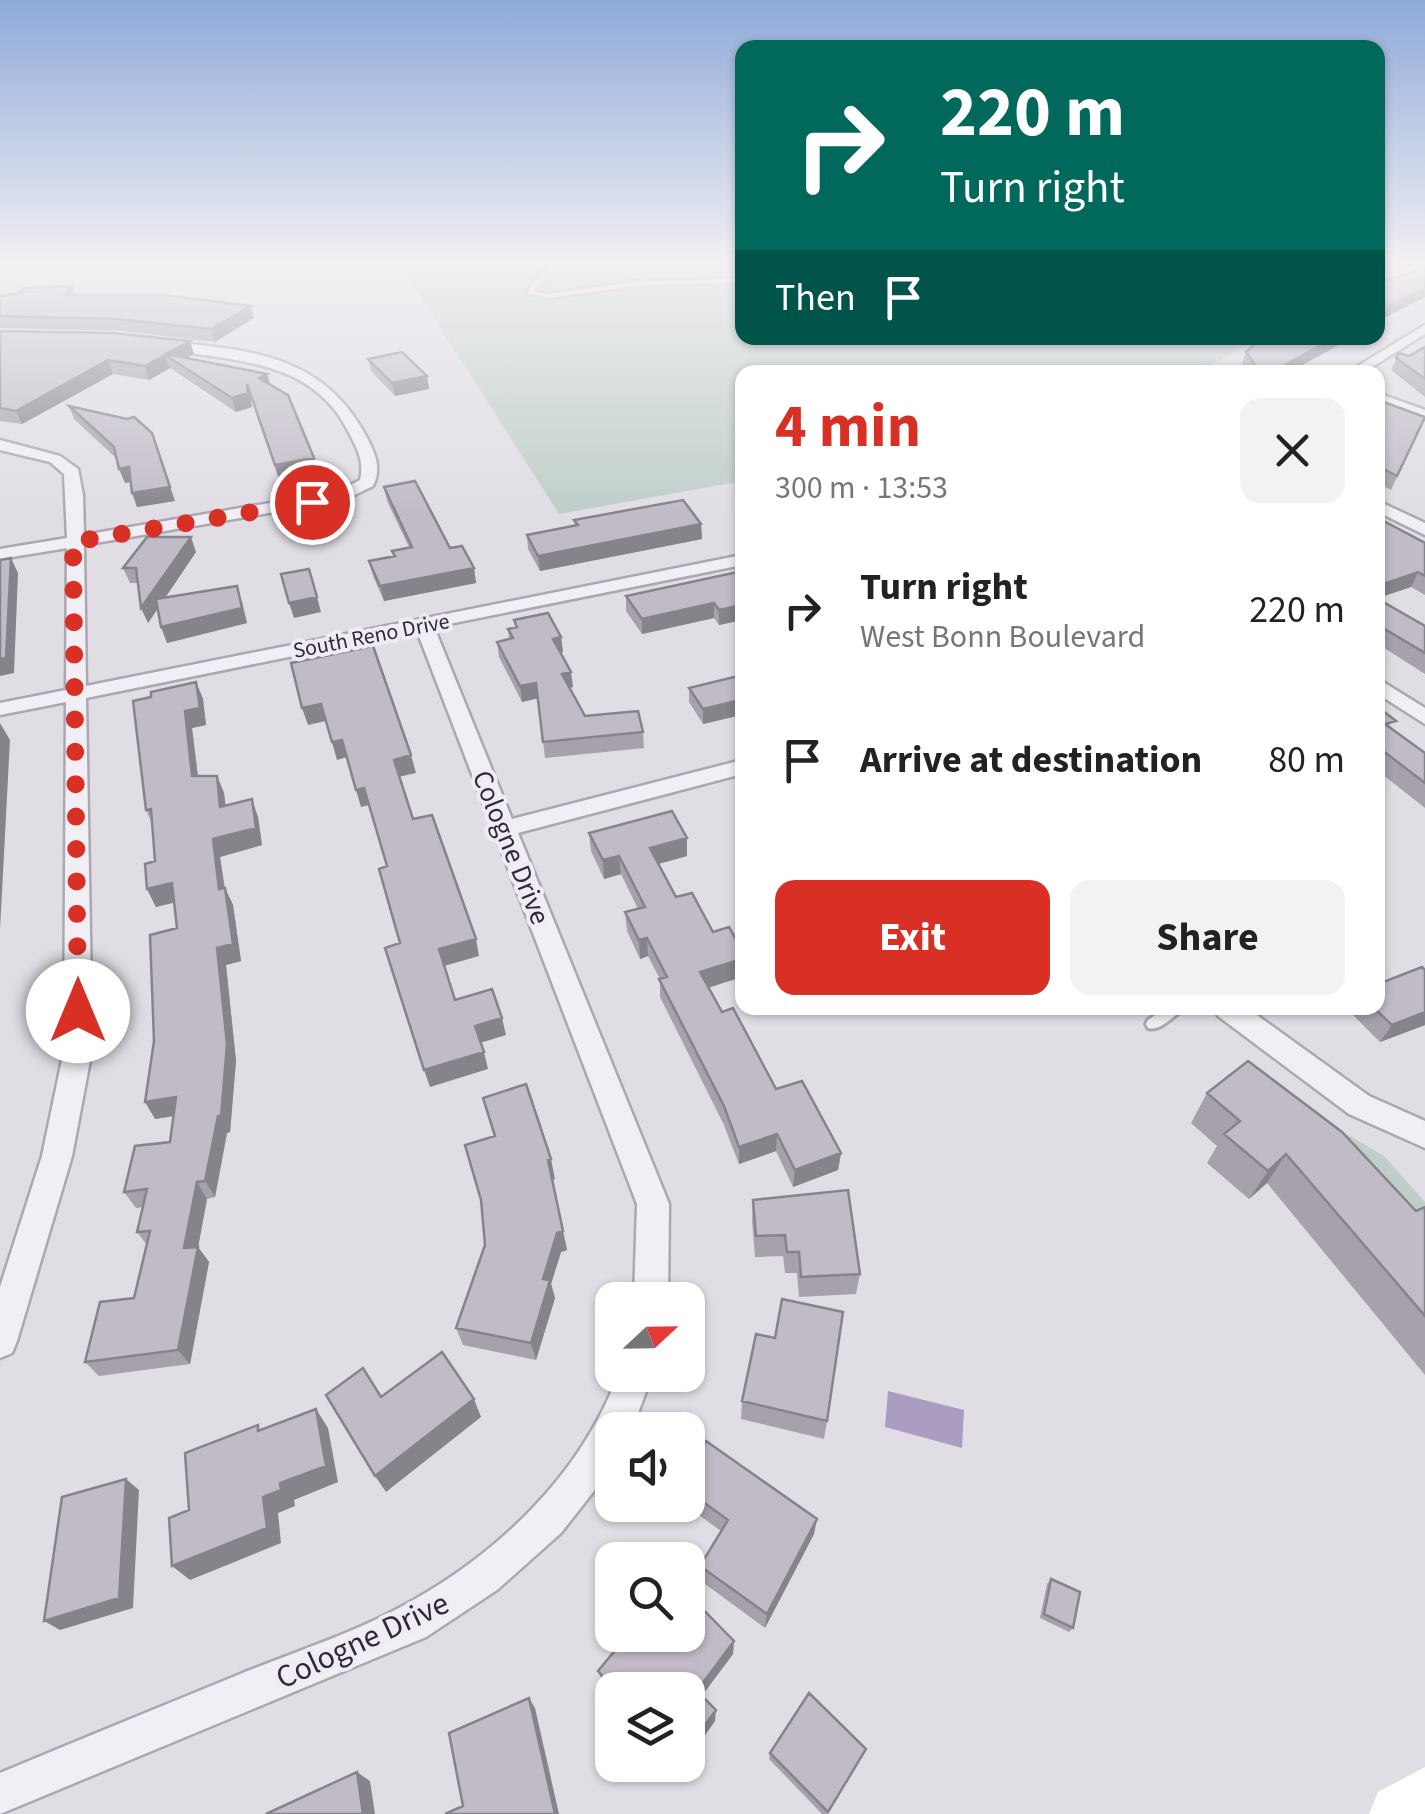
<!DOCTYPE html>
<meta charset="utf-8">
<style>
:root{--surface:#fff;--page:#f2f2f2;--text:#222;--muted:#767676;--accent:#d93025}
body{margin:0;font-family:"Source Sans 3",sans-serif;background:var(--page);color:var(--text);height:100vh;display:flex;flex-direction:column;font-size:38px;white-space:nowrap}
*{box-sizing:border-box;margin:0}
p{font-size:32px;color:var(--muted)}
.icon{flex:none;width:55px;height:55px;fill:none;stroke:currentColor;stroke-width:2;stroke-linecap:round;stroke-linejoin:round}
.map{position:relative;flex:1;overflow:hidden}
.side{position:absolute;left:735px;top:365px;width:650px;height:650px;display:flex;flex-direction:column;background:var(--surface);border-radius:20px;box-shadow:0 2px 8px #0004}
.side>*{flex:none}
.banner{position:absolute;left:735px;top:40px;width:650px;height:305px;border-radius:20px;box-shadow:0 2px 8px #0004;background:#00695c;color:#fff;overflow:hidden}
.needle{width:65px;rotate:68deg}
.controls{position:absolute;left:595px;top:1282px;display:grid;gap:20px}
.controls a{display:grid;place-items:center;width:110px;height:110px;border-radius:20px;background:var(--surface);box-shadow:0 2px 8px #0004;font-size:50px}
.pin{position:absolute;display:grid;place-items:center;width:85px;height:85px;color:#fff;margin:-42px;border:5px solid #fff;border-radius:50%;box-shadow:0 2px 10px #0007}
.me{position:absolute;width:110px;margin:-55px;rotate:0deg;stroke-linejoin:round;filter:drop-shadow(0 0 8px #0008)}
.turn{display:flex;align-items:center;gap:35px;height:210px;padding:0 40px;font-size:45px}
.turn .icon{width:130px;height:130px;stroke-width:2.5}
.turn b{display:block;font-size:70px;line-height:85px}
.then{display:flex;align-items:center;height:95px;padding:0 40px;background:#0003;gap:20px;font-size:38px}
.round{display:grid;place-items:center;flex:none;width:105px;height:105px;border-radius:20px;background:var(--page)}
.head{display:flex;align-items:center;justify-content:space-between;height:170px;padding:0 40px}
h1{font-size:60px;font-weight:700;line-height:75px;color:var(--accent)}
.primary-button{display:flex;gap:20px;margin-top:auto;padding:20px 40px}
.primary-button a{flex:1;height:115px;border-radius:20px;background:var(--accent);color:#fff;font-size:40px;font-weight:700;line-height:115px;text-align:center}
.primary-button a+a{background:var(--page);color:var(--text)}
ul{padding:0;list-style:none}
li{display:flex;align-items:center;gap:30px;height:150px;padding:0 40px}
li div{flex:1}
li b{display:block;font-size:38px}
li em{font-style:normal}
.map>svg:first-child{display:block}
.green{fill:#bfcec9}
.water{fill:#ab9cc2}
.lines{fill:none;stroke-linecap:round;stroke-linejoin:round}
.lane-casing{stroke:#aca7b2;stroke-width:6}
.street-casing{stroke:#aca7b2;stroke-width:5}
.lane{fill:#f2eff4;fill-rule:evenodd}
.street{fill:#f2eff4;fill-rule:evenodd}
.secondary{fill:#fff;fill-rule:evenodd}
.wall{fill:#a6a1ab}
.shaded-wall{fill:#87838b}
.building{fill:#c1bbc7;stroke:#87838b;stroke-width:2.5}
.route{stroke:#d93025;stroke-width:18;stroke-dasharray:0 32.4}
.labels{text-anchor:middle;stroke-width:8;stroke-linejoin:round;paint-order:stroke}
.far-street-label{font-size:22px;fill:#32283a;stroke:#efecf3}
.street-label{font-size:28px;fill:#32283a;stroke:#efecf3}
.near-street-label{font-size:32px;fill:#32283a;stroke:#efecf3}
</style>
<div class="map">
<svg width="1425" height="1814" viewBox="0 0 1425 1814">
<rect width="100%" height="100%" fill="#e1dde5"/>
<path class="green" d="M398,261H742V338H1262L1197,372H742V481L559,514Z
M1348,1135L1384,1156L1425,1202V1222L1320,1159Z"/>
<path class="water" d="M888,1391L964,1410L962,1448L885,1427Z"/>
<g class="lines">
<g class="lane-casing">
<path id="lane" d="M555,261H561L533,291L548,294L642,281L742,279V283L642,285L548,298L527,293V291Z
M1166,1008H1182L1180,1012C1171,1018 1160,1031 1148,1028L1146,1024L1148,1020Z"/>
</g>
<g class="street-casing">
<path id="street" d="M1425,325V334L1364,372H1348Z
M160,341C246,350 321,352 366,436C375,453 382,468 373,486L344,500L84,545L86,686L742,555V565L434,627L512,819L742,760V774L518,833L669,1204L668,1300H634L637,1204L417,631L86,698L92,1050L72,1156L17,1341L12,1353L0,1358V1287L42,1156L64,1050L66,702L0,715V703L66,690L67,548L0,559V549L67,538L64,474L50,462L0,450V440L60,456L78,469L83,495L84,535L339,491L360,480C365,461 356,446 347,429C309,356 226,361 155,348L153,345Z
M1378,393L1425,410V419L1378,402Z
M1378,501L1425,523V535L1378,512Z
M1378,679L1425,708V724L1378,694Z
M1214,1008H1247L1369,1096L1425,1121V1148L1349,1114L1218,1016Z
M618,1375H652L632,1430H612V1468L561,1533L497,1590L426,1637L0,1814V1773C79,1740 159,1707 238,1675C291,1653 349,1635 399,1608C495,1557 580,1477 618,1375Z"/>
</g>
<use href="#lane" class="lane"/>
<use href="#street" class="street"/>
<path class="secondary" d="M1425,1767V1814H1369L1378,1792Z"/>
</g>
<path class="wall" d="M72,286L75,295L254,318L215,342L121,331L0,328V296Z
M0,331L194,354L186,358L270,384L314,458L318,472L279,479L251,398L252,407L236,412L170,368L149,380L113,374L22,424L0,421Z
M1352,338L1292,371L1298,372H1248L1242,364L1246,352Z
M1425,347V397L1391,370L1399,353L1409,356Z
M368,359L427,376L429,389L395,396L371,371Z
M1378,400L1425,417L1391,490L1378,483Z
M69,406L175,501L137,507L131,482L125,483L117,459L74,419Z
M384,487L474,568L476,583L384,601L373,576L369,561L393,556L392,551L409,547L387,501Z
M1378,518L1425,543V595L1411,587L1378,598Z
M574,520L701,524L702,539L540,571L528,549L527,535L575,526Z
M196,552L165,598L242,601L247,623L167,643L158,608L148,623L138,583H130L123,568Z
M742,571V620L719,625L714,618L642,634L626,611V596Z
M1378,599L1425,626V674L1378,644Z
M514,620L561,637L563,652L560,653L573,687L570,688L585,716L643,732L644,748L545,758L538,698L522,702L499,657L497,642L509,639L508,629L515,627Z
M742,675V717L741,715L703,724L689,702V688Z
M196,682L203,699L206,725L192,728L198,776H217L224,793L225,806L258,817L262,845L220,857L225,888L233,905L241,961L226,965L236,1061L230,1132L227,1133L215,1197L207,1199L198,1247L209,1262L190,1364L99,1376L85,1362L134,1298L147,1245L137,1232L143,1207L136,1208L124,1192L170,1142L174,1116L155,1119L177,928L174,902L156,907L147,889L155,861L152,823L146,810L151,697Z
M1378,707L1392,729L1425,753V808L1378,771Z
M589,833L687,856L658,864L676,897L713,932L742,950V977L708,988L722,1012L776,1089L841,1153L838,1170L793,1187L776,1151L739,1164L723,1123L660,997V979L648,956L640,959L627,931L625,912L638,909L621,874L604,879L591,851Z
M1425,970V1025L1380,1042L1347,1009L1378,1008Z
M1207,1093L1416,1211L1425,1207V1375L1267,1183L1249,1199L1207,1163L1217,1146L1191,1123Z
M483,1098L555,1179L552,1180L567,1250L561,1252L551,1284L555,1298L536,1360L463,1345L456,1328L485,1245L494,1136Z
M753,1200L860,1274L856,1294L799,1297L797,1273H785L783,1256L755,1257L752,1221Z
M775,1338L827,1421L824,1439L741,1419L742,1401Z
M688,1471L814,1534L765,1628L701,1581L700,1566L721,1531L685,1505H688Z
M1051,1579L1073,1628L1069,1632L1040,1618L1047,1584Z
M612,1590V1626L604,1618L601,1604Z
M620,1635H688L734,1641L733,1654L702,1696L715,1721L688,1759V1690H612V1694L603,1683L598,1671L624,1639Z
M866,1749L827,1814H822L769,1759L770,1753Z"/>
<path class="shaded-wall" d="M72,286L76,298L65,295Z
M1425,288V297L1378,321V311Z
M251,306L254,318L215,342L211,329Z
M1334,338H1352L1288,372L1281,367Z
M190,341L194,354L178,363L166,354Z
M165,355L170,368L149,380L145,366Z
M108,360L113,374L22,424L16,411Z
M267,374L271,387L259,378Z
M427,376L429,389L395,396L392,383Z
M247,384L252,407L236,412L232,398Z
M152,433L175,501L137,507L132,493Z
M314,458L318,472L279,479L275,465Z
M129,467L134,481L125,483L119,469Z
M701,524L702,539L540,571L538,556Z
M191,537L196,552L148,623L141,608Z
M11,558L18,573L14,673L0,676V659Z
M474,568L476,583L384,601L380,586Z
M1418,572L1411,587L1378,598V586Z
M237,586L247,623L167,643L161,627Z
M317,597L321,612L294,618L289,603Z
M714,603V618L642,634V619Z
M742,605V620L719,625V610Z
M561,637L563,652L555,654L553,639Z
M571,672L573,687L564,689L562,674Z
M196,682L203,699L206,725L192,728L200,794L192,776L185,711Z
M536,683L539,698L522,702L520,686Z
M741,700V715L703,724V709Z
M321,704L326,721L308,725L302,708Z
M0,723L10,740L0,930Z
M342,740L347,757L337,760L332,742Z
M411,755L416,773L398,777L394,760Z
M217,776L224,793L228,824L220,807Z
M364,788L369,805L361,807L356,790Z
M252,799L258,817L262,845L220,857L227,907L219,889L213,839Z
M687,838V856L651,866L650,848Z
M619,856L621,874L604,879L603,860Z
M172,883L181,901L156,907L147,889Z
M225,888L233,905L241,961L226,965L236,1061L230,1132L227,1133L215,1197L205,1181L217,948Z
M647,938L648,956L640,959L639,940Z
M476,939L479,956L444,966L439,949Z
M742,959V977L700,990V972Z
M1425,1012V1025L1380,1042L1392,1025Z
M502,1018L506,1035L480,1043L475,1026Z
M484,1052L488,1069L430,1087L424,1070Z
M176,1097L186,1114L155,1119L145,1102Z
M777,1134L776,1151L739,1164V1147Z
M841,1153L838,1170L793,1187L795,1170Z
M1286,1154L1267,1183L1249,1199L1268,1171Z
M551,1159L555,1179L552,1180L548,1160Z
M197,1182L207,1199L195,1264L184,1248Z
M563,1231L567,1250L561,1252L551,1284L555,1298L536,1360L531,1343L543,1279L557,1233Z
M198,1247L209,1262L190,1364L178,1350Z
M474,1399L481,1417L386,1492L375,1476Z
M316,1409L328,1428L338,1482L294,1500L295,1506L278,1513L281,1543L190,1580L172,1566L280,1483Z
M126,1479L139,1490L133,1608L60,1630L44,1621Z
M817,1519L814,1534L765,1628L767,1614Z
M734,1641L733,1654L697,1702V1691Z
M529,1698L535,1708L559,1814H555Z
M716,1710L715,1721L688,1759V1748Z
M357,1772L370,1781L375,1814H363Z"/>
<path class="building" d="M1425,268V288L1378,311V284Z
M72,286L65,295H164L251,306L211,329L117,319L0,316V296L20,293L24,288Z
M0,331L113,333L190,341L166,354L267,374L259,378L288,395L314,458L275,465L247,384L248,393L232,398L165,355L145,366L108,360L16,411L0,408Z
M1261,338H1334L1281,367L1298,372H1260L1246,352Z
M1425,347V379L1396,358L1399,353L1409,356Z
M402,352L427,376L392,383L368,359Z
M1378,400L1425,417L1397,476L1378,466Z
M69,406L127,419L134,417L152,433L170,487L132,493L129,467L119,469L114,447Z
M415,481L450,548L462,546L474,568L380,586L369,561L395,556L392,551L412,547L384,487Z
M683,500L701,524L538,556L527,535L578,525L574,520Z
M1378,518L1425,543V576L1418,572L1378,586Z
M147,537H191L141,608L136,568H123Z
M11,558L6,658L0,659V560Z
M309,569L317,597L289,603L281,574Z
M742,571V605L719,610L714,603L642,619L626,596Z
M237,586L242,608L161,627L156,599Z
M1378,599L1425,626V653L1378,625Z
M548,613L561,637L553,639L571,672L562,674L585,716L638,711L643,732L543,742L536,683L520,686L497,642L513,638L508,629L517,627L514,620Z
M373,646L411,755L394,760L413,819L432,815L476,939L439,949L455,1000L492,989L502,1018L475,1026L484,1052L424,1070L385,948L400,943L379,869L387,866L364,788L356,790L342,740L332,742L321,704L302,708L291,663Z
M742,675V701L741,700L703,709L689,688Z
M196,682L200,708L185,711L192,776H217L220,807L252,799L256,828L213,839L219,889L225,888L233,944L217,948L227,1044L221,1116H218L205,1181L197,1182L184,1248L198,1247L178,1350L85,1362L100,1302L134,1298L150,1231L137,1232L147,1189L124,1192L135,1146L170,1142L176,1097L145,1102L154,1041L150,935L177,928L172,883L147,889L145,864L155,861L151,809L146,810L133,701L151,697V692Z
M1378,707L1396,721L1385,724L1425,753V783L1378,747Z
M672,811L687,838L650,848L676,897L692,893L713,932L729,927L742,950V959L700,972L722,1012L733,1008L776,1089L802,1081L841,1153L795,1170L777,1134L739,1147L724,1106L659,979L667,977L647,938L639,940L625,912L645,907L619,856L603,860L589,833Z
M1422,967L1425,970V1012L1392,1025L1374,1008H1378V984Z
M1248,1061L1342,1132L1416,1211L1425,1207V1316L1286,1154L1268,1171L1224,1134L1240,1121L1207,1093Z
M526,1084L551,1159L548,1160L563,1231L557,1233L543,1279L550,1280L531,1343L456,1328L485,1245L481,1200L465,1145L495,1136L483,1098Z
M848,1190L860,1274L801,1277L799,1252H787L785,1235L756,1236L753,1200Z
M782,1299L843,1312L827,1421L742,1401L756,1334L775,1338Z
M442,1352L474,1399L375,1476L326,1395L363,1368L381,1397Z
M316,1409L326,1466L280,1483L281,1490L263,1497L267,1528L172,1566L169,1518L189,1510L185,1453L258,1425V1431Z
M706,1441L817,1519L767,1614L700,1566L728,1520L688,1491V1471Z
M126,1479L119,1598L44,1621L62,1497Z
M645,1550L654,1560H637Z
M1051,1579L1080,1592L1073,1628L1044,1614Z
M612,1590V1617L601,1604Z
M688,1594L734,1641L697,1691L716,1710L688,1748V1690H615L598,1671L628,1635H688Z
M809,1693L866,1749L828,1812L770,1753Z
M529,1698L555,1814H445L463,1806L449,1733Z
M357,1772L363,1814H266Z"/>
<linearGradient id="sky" x2="0" y2="1"><stop stop-color="#8faad9"/><stop offset="0.51" stop-color="#f2f0f3"/><stop offset="1" stop-color="#f2f0f3" stop-opacity="0"/></linearGradient>
<rect width="1425" height="515" fill="url(#sky)"/>
<g class="lines">
<path class="route" d="M78,1011L73,542L312,502"/>
</g>
<g class="labels">
<g class="far-street-label">
<text transform="translate(371 635) rotate(-11)" y="8">South Reno Drive</text>
</g>
<g class="street-label">
<text transform="translate(512 847) rotate(68)" y="10">Cologne Drive</text>
</g>
<g class="near-street-label">
<text transform="translate(362 1640) rotate(-25)" y="11">Cologne Drive</text>
</g>
</g>
</svg>
<div class="controls">
<a><svg class="needle" viewBox="-14 -14 28 28"><path d="M0-13l5 13h-10z" fill="#e53935"/><path d="M0 13l5-13h-10z" fill="#767676"/></svg></a>
<a><svg class="icon" aria-label="sound" viewBox="0 0 24 24"><path d="M4 9h4l5-4v14l-5-4H4zM17 9q2 3 0 6"/></svg></a>
<a><svg class="icon" aria-label="search" viewBox="0 0 24 24"><circle cx="10" cy="10" r="6"/><path d="M15 15l6 6"/></svg></a>
<a><svg class="icon" aria-label="layers" viewBox="0 0 24 24"><path d="M12 4l9 5-9 5-9-5zM3 14l9 5 9-5"/></svg></a>
</div>
<div class="pin" style="left:312px;top:502px;background:#d93025"><svg class="icon" aria-label="arrive" viewBox="0 0 24 24"><path d="M6 21V4h12l-3 4 3 4H6"/></svg></div>
<svg class="me" style="left:78px;top:1011px" viewBox="-20 -20 40 40"><circle r="19" fill="#fff"/><path d="M0-13L10 11 0 6-10 11z" fill="#d93025"/></svg>
<div class="banner">
<div class="turn"><svg class="icon" aria-label="right" viewBox="0 0 24 24"><path d="M7 20v-9h11M14 6l5 5-5 5"/></svg><div><b>220 m</b>Turn right</div></div>
<div class="then">Then<svg class="icon" aria-label="arrive" viewBox="0 0 24 24"><path d="M6 21V4h12l-3 4 3 4H6"/></svg></div>
</div>
<section class="side">
<div class="head"><div><h1>4 min</h1><p>300 m · 13:53</p></div><a class="round"><svg class="icon" aria-label="close" viewBox="0 0 24 24"><path d="M6 6l12 12M18 6L6 18"/></svg></a></div>
<ul>
<li><svg class="icon" aria-label="right" viewBox="0 0 24 24"><path d="M7 20v-9h11M14 6l5 5-5 5"/></svg><div><b>Turn right</b><p>West Bonn Boulevard</p></div><em>220 m</em></li>
<li><svg class="icon" aria-label="arrive" viewBox="0 0 24 24"><path d="M6 21V4h12l-3 4 3 4H6"/></svg><div><b>Arrive at destination</b></div><em>80 m</em></li>
</ul>
<div class="primary-button"><a>Exit</a><a>Share</a></div>
</section>
</div>
